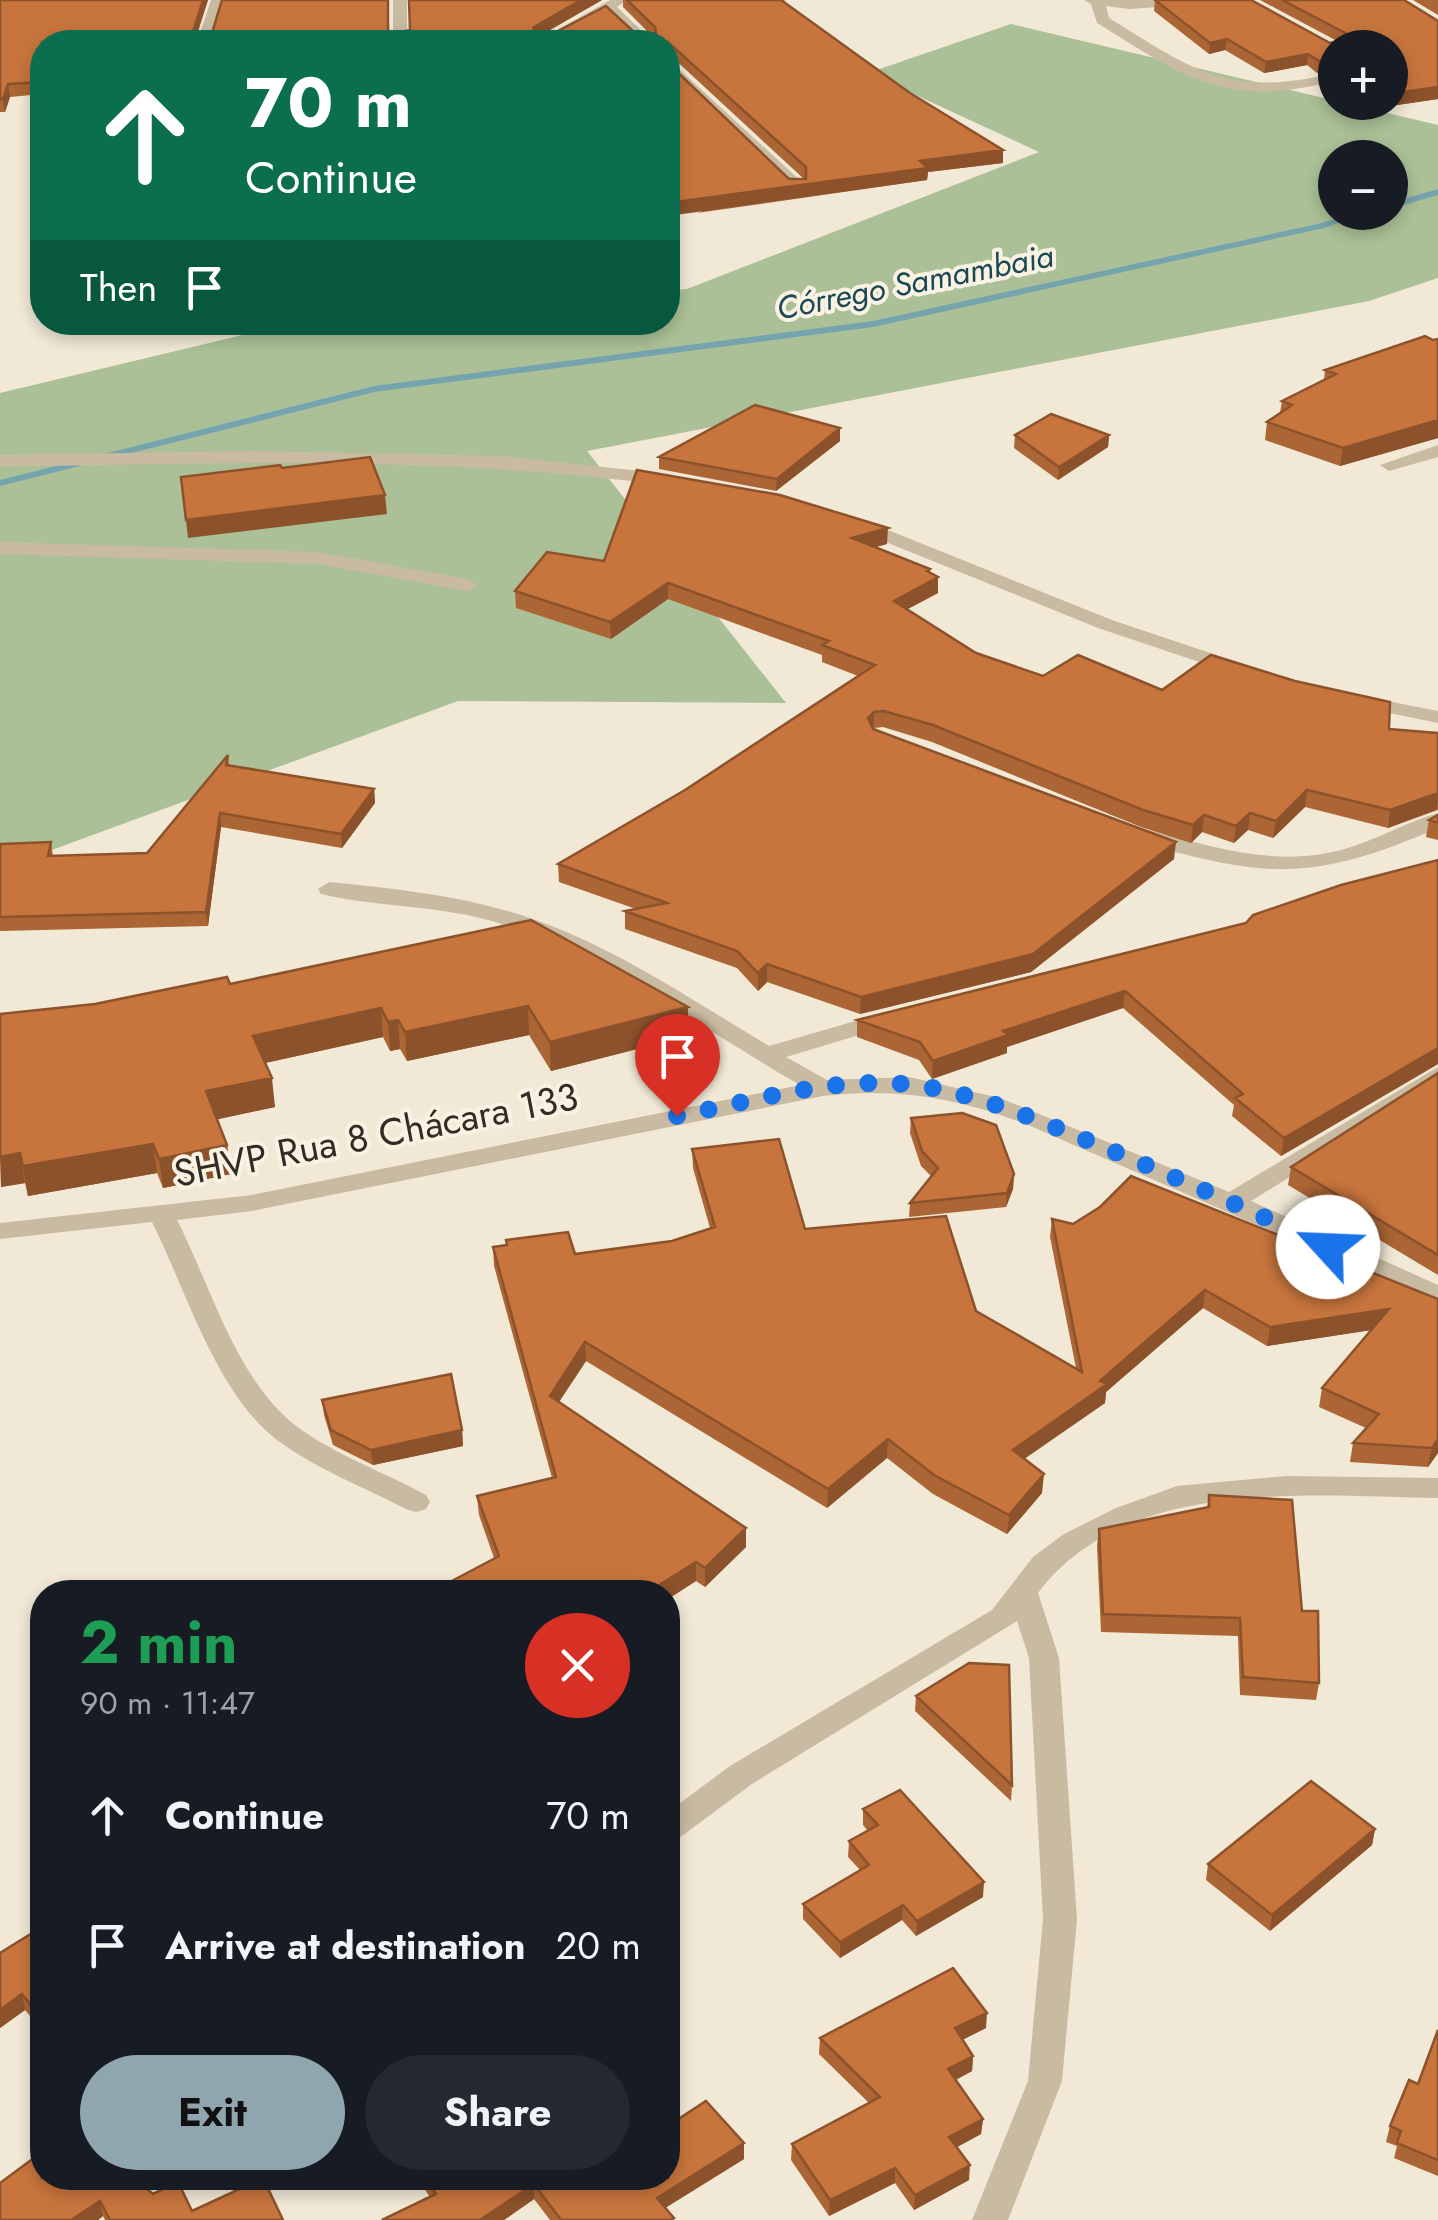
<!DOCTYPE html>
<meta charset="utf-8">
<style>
:root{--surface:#171b24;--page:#242831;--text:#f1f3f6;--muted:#9ea1a6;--accent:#90a6ae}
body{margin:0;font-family:Jost,sans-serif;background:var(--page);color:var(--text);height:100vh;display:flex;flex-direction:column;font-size:38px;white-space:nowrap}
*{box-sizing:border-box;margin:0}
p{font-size:32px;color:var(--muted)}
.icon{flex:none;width:55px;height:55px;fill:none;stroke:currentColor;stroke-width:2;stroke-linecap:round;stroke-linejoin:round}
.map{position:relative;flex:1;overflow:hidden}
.side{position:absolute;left:30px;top:1580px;width:650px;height:610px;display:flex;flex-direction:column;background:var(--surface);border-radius:40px;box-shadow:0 5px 15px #0003}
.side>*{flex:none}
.guide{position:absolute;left:30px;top:30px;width:650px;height:305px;border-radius:40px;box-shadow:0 5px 15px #0003;background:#0b6e4f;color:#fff;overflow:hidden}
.tools{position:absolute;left:1318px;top:30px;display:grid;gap:20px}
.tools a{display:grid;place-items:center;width:90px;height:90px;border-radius:50%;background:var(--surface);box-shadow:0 5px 15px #0003;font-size:50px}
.pin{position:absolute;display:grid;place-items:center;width:85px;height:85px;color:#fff;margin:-102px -42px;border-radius:50% 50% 50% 0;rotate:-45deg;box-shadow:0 0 10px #0007}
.pin .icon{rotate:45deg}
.me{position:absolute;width:110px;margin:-55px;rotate:295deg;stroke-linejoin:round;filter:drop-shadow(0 0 8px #0008)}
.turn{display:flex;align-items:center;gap:35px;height:210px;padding:0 50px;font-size:45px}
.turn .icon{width:130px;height:130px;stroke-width:2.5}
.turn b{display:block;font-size:70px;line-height:85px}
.then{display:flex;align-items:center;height:95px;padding:0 50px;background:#0003;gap:20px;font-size:38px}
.round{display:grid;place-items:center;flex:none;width:105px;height:105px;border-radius:52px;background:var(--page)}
.overview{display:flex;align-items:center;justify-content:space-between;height:170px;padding:0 50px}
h1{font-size:60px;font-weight:700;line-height:75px;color:#1e9e55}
.cta{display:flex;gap:20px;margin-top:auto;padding:20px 50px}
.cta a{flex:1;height:115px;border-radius:60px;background:var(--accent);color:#111;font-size:40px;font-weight:700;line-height:115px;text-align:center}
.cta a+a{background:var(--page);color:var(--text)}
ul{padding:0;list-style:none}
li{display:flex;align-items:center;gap:30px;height:130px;padding:0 50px}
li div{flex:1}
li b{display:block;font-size:38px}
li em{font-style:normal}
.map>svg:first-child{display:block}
.green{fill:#abc096;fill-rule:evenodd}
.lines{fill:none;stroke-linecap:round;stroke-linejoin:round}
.stream{fill:#75a3ae;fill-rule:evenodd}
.minor{fill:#c9baa2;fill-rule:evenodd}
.wall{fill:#ac6534}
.shaded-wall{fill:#8c522b}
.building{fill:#c8753d;stroke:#8c522b;stroke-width:2.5}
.route{stroke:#1a73e8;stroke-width:18;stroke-dasharray:0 32.4}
.labels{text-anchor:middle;stroke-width:8;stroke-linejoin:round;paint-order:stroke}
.far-water-label{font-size:32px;font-style:italic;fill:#1a4855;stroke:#f9f2e2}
.street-label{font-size:38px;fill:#332c25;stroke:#f9f2e2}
</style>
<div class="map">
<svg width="1438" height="2220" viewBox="0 0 1438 2220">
<rect width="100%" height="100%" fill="#f1e8d6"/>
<path class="green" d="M1011,24L1438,125V278L1369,301L587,451L786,703L458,701L0,869V393L251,333L353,322H668V291L687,289L1039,152L868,73ZM1335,158H1390V212H1335Z"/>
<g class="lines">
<path class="stream" d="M1438,189V195L1390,209V203Z
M1355,212H1371L1324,228L873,327L374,392L0,486V480L374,386L873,321L1322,223Z"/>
<path class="minor" d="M211,0H225L211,42H197Z
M393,0H407V42H393Z
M610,0H627L617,7L653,42H638L607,13L553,42H536Z
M1084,0H1209L1202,4L1129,9L1106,6L1109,18C1196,72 1229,98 1335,73V81C1226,108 1187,79 1097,23L1091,4Z
M668,59L803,183V189H791L668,70Z
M1438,445V457L1389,471L1380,465Z
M251,451L502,456L669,474L678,480L669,486C446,455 224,463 0,467V455Z
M858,518L1112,620L1243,664L1246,668L1243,672H1229L1098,628L851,528V520Z
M0,542L317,552L468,579L478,585L468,591L317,564L0,554Z
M1357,695L1438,711V723L1350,705L1347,701Z
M1438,813V828C1313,882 1266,879 1137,841L1134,836L1145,829C1215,847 1279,870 1351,847C1380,838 1408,821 1438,813Z
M329,882C398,889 467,896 533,919C618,949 692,1000 769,1046L890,1011L899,1013L902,1018L899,1023L786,1057L827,1080L909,1077L1000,1098L1229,1192L1438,1067V1085L1251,1201L1438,1285V1304L1028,1125C959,1098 897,1087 823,1096L252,1211L177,1220C211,1286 235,1378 296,1426C335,1455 384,1472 426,1495L430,1502L426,1509L416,1512L406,1509C364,1487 316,1469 277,1440C216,1393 186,1290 152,1222L0,1239V1223L252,1195L800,1085C699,1027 602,953 488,920C433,905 376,907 321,894L318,889Z
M1287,1476L1438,1478V1498C1309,1496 1126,1476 1038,1593L1059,1658L1077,1919L1062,2081L1008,2220H972L1028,2081L1043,1919L1029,1658L1017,1621L752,1784L679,1838L668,1842V1812L730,1766L992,1610L1033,1557L1064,1534L1116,1508L1177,1486Z"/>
</g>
<path class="wall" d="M0,0H208L198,32L212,33L389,0V31L392,34L410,30L409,0H602L545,33H649L623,7V0H786L782,1L1003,163L928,172L927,180L697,213L789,179H804L671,56H668V42H42V94L10,97L5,112H0Z
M1155,0L1330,43L1337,41L1260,0H1404L1438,21V99L1370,109L1361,102H1390L1335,48V70L1317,73L1307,65L1264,73L1225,50L1209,54L1154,11Z
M1413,0H1438V15Z
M1438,339V438L1340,466L1265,440L1267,422L1280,413L1282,401L1324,380L1325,370Z
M840,428V441L776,491L659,469V457Z
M1015,435H1109L1108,447L1058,480L1014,448Z
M887,544L875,547L938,577V593L907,609L976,653L1043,676L1162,690L1389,729L1438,733V810L1388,828L1305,807L1273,838L1248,830L1234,843L1202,832L1191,843L1141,827L932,742L883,727L874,728L1174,859L1031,972L860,1014L767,982L758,991L737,968L625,929V911L636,909L559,882L558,864L685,790L858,676L822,662V655L668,599L611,639L516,608L515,591L604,561Z
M228,755L229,765L374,789L375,803L342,848L221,827L208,926L0,931V844L51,842L53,856L147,853Z
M1438,815V840L1426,837L1429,820Z
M1438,860V1064L1281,1156L1232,1116L1234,1105L1123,1008L1007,1047V1053L932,1079L919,1060L857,1037V1020L1246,923Z
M230,984L688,1007V1036L551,1071L529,1035L407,1061L400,1049L390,1051L383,1037L265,1063L275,1107L217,1119L227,1145L231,1174L163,1188L157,1173L28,1196L25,1183L1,1187L0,1014L95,1004Z
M1438,1073V1275L1288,1185L1291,1167Z
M911,1118L1014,1174L1013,1189L1006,1207L909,1217L910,1203L931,1176L921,1166L910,1133Z
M692,1149L805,1229L976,1311L1076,1368L1050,1237L1052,1219L1438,1299V1453L1428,1467L1350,1462L1353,1443L1366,1428L1319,1407L1322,1388L1371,1330L1267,1346L1203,1308L1106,1392L1105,1403L1024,1459L1042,1493L1007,1534L933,1494L887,1458L827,1508L586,1361L559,1402L746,1528V1547L705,1587L696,1581L668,1599V1592L494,1558L479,1515L477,1496L552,1478L494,1266L493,1247L575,1254L672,1241L710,1228L693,1168Z
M322,1400L462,1430L463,1446L373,1465L333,1445L324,1415Z
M1209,1495L1302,1611L1319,1683L1316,1700L1240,1695L1238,1636L1101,1632L1097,1546L1099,1529L1207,1508Z
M916,1696L1012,1785L1011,1801L915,1711Z
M863,1809L983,1897L916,1936L902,1920L840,1958L803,1919V1904L860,1870L848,1857L849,1841L868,1831L863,1825Z
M1375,1829L1372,1845L1270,1931L1206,1880L1208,1864Z
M42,1927V2030L25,2010L0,2028Z
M986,2028L962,2040L973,2056L972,2071L956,2080L983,2119L981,2134L957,2147L969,2180L914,2210L895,2183L829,2216L791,2160L792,2144L869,2103L819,2054L820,2038Z
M1438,2030V2176L1394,2158L1397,2146L1386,2142L1390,2126L1418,2084Z
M744,2143V2159L665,2208L674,2220H550L534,2199L504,2220H382L430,2197L417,2178H668Z
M42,2178H134L153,2194L192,2211L283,2220H105L103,2216L98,2220H0Z"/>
<path class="shaded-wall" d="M203,0H208L194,42L193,32Z
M581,0H602L534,39L533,42L534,27Z
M1227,39L1225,50L1209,54L1210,43Z
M1308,54L1307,65L1264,73L1266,62Z
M1335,59V70L1317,73L1319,61Z
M8,84L10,97L5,112L3,99Z
M1438,87V99L1370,109L1371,102H1390V94Z
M1003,150V163L928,172L927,180L668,216V203L920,161Z
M1438,420V438L1340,466L1343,448Z
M840,428V441L776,491L777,479Z
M1109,435L1108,447L1058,480L1059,467Z
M385,495L387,514L188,538L186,520Z
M888,528L887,544L851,554L852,538Z
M930,569L929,582L938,577V593L893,617L894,601Z
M668,583V599L611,639L610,622Z
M874,712V728L868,718Z
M374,789L375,803L342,848L341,834Z
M1307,790L1305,807L1273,838L1276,821Z
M1438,793L1437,809L1388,828L1390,810Z
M220,813L221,827L208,926L206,912Z
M1250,813L1248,830L1234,843L1236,826Z
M1204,815L1202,832L1191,843L1193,825Z
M1176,842L1174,859L1031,972L860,1014L861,997Z
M767,964V982L758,991V973Z
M1125,991L1123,1008L1007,1047V1053L932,1079L933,1061L1003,1031Z
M528,1006L529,1035L407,1061L405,1032Z
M688,1007V1036L551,1071L550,1042Z
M381,1008L383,1037L256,1065L253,1036Z
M398,1020L400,1049L390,1051L388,1022Z
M1438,1048V1064L1281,1156L1284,1138Z
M272,1078L275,1107L210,1121L206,1091Z
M153,1144L157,1173L28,1196L23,1166Z
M227,1145L231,1174L163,1188L159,1159Z
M20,1153L25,1183L1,1187L0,1157Z
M1014,1174L1013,1189L1006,1207L1007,1193Z
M1205,1290L1203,1308L1106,1392L1105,1403L1011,1468L1013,1450L1100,1381Z
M1389,1309L1385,1328L1267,1346L1270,1327Z
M585,1342L586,1361L551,1414L550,1396Z
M462,1430L463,1446L373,1465L371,1450Z
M888,1439L887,1458L827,1508L828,1489Z
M1438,1439V1453L1428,1467L1432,1448Z
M1044,1474L1042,1493L1007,1534L1009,1515Z
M746,1528V1547L705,1587V1568Z
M696,1562V1581L668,1599V1592H648Z
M1375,1829L1372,1845L1270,1931L1272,1915Z
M984,1882L983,1897L916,1936L917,1921Z
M903,1905L902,1920L840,1958V1942Z
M22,1994L25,2010L0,2028V2010Z
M987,2013L986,2028L954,2044L955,2028Z
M973,2056L972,2071L947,2084L948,2069Z
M983,2119L981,2134L948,2152L949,2137Z
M744,2143V2159L657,2213V2198Z
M970,2165L969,2180L914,2210L915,2195Z
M895,2168V2183L829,2216L830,2200Z
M534,2184V2199L504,2220H480Z
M100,2201L103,2216L98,2220H71Z"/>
<path class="building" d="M0,0H203L193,32L212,33L222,0H388V30L392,34L410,30L409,0H581L534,27L533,32L554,33L606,6L635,33H656L655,27L627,0H781L910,93L1003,150L920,161L928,168L668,203V63L789,179H806V167L670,44H668V42H42V82L8,84L3,99H0Z
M1155,0H1251L1330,43L1347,38L1345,33L1282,0H1404L1438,21V87L1390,94V48H1335V59L1319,61L1308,54L1266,62L1227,39L1210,43Z
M1425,336L1433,340L1438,339V420L1343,448L1267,422L1292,405L1282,401L1336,374L1325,370Z
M755,405L840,428L777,479L659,457Z
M1051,414L1109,435L1059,467L1015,435Z
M370,457L385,495L186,520L181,477L280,465L282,468Z
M637,470L780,495L888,528L852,538L930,569L927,571L938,577L894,601L976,653L1043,676L1078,655L1162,690L1211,655L1295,681L1390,702L1389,729L1438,733V793L1390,810L1307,790L1276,821L1250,813L1236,826L1204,815L1193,825L1143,810L933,725L884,711L874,712L868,718L873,729L1176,842L1033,954L861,997L767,964L758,973L737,951L625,911L667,903L558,864L685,790L875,665L822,645L829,641L668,583L610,622L515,591L547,552L604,561Z
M228,755L226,765L374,789L341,834L220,813L206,912L0,917V844L51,842L48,856L147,853Z
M1438,815V823L1429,820Z
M1438,860V1048L1284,1138L1235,1098L1243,1094L1125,991L1003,1031L1008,1035L933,1061L920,1042L857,1020L1246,923L1253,915L1341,885Z
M531,920L688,1007L550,1042L528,1006L405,1032L398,1020L388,1022L381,1008L253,1036L272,1078L206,1091L227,1145L159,1159L153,1144L23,1166L20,1153L0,1157V1014L95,1004L227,977L230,984Z
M1438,1073V1255L1291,1167Z
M962,1113L996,1125L1014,1174L1007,1193L910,1203L938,1168L922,1151L911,1118Z
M779,1139L805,1229L946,1216L976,1311L1082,1372L1052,1219L1073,1224L1100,1207L1131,1176L1438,1299V1439L1432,1448L1353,1443L1379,1414L1322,1388L1389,1309L1270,1327L1205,1290L1100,1381L1107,1384L1013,1450L1044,1474L1009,1515L934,1475L888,1439L828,1489L585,1342L550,1396L746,1528L705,1568L696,1562L648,1592H431L499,1556L477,1496L556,1477L493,1247L507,1245L506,1240L568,1232L575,1254L672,1241L715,1227L692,1149Z
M451,1374L462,1430L371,1450L331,1430L322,1400Z
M1209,1495L1292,1500L1302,1611H1318L1319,1683L1243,1677L1240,1618L1103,1614L1099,1529L1209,1507Z
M969,1663L1009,1665L1012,1785L916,1696Z
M1311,1781L1375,1829L1272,1915L1208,1864Z
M900,1790L984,1882L917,1921L903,1905L840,1942L803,1904L869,1865L849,1841L878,1825L863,1809Z
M42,1927V2019L22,1994L0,2010V1953Z
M953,1968L987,2013L955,2028L973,2056L948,2069L983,2119L949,2137L970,2165L915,2195L895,2168L830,2200L792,2144L880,2097L820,2038Z
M1438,2030V2160L1397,2143L1401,2131L1390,2126L1409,2080L1418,2084Z
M706,2101L744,2143L657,2198L674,2218L670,2220H561L534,2184L480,2220H382L436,2194L425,2178H668V2126Z
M42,2152V2178H86L91,2182L88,2178H134L153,2194L178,2182L192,2211L263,2178L283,2220H110L100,2201L71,2220H0V2183Z"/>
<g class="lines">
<path class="route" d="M677,1116C745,1103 817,1081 887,1083C958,1085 1027,1116 1091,1142C1171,1175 1250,1210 1328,1247"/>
</g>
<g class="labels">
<g class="far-water-label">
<text transform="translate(915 282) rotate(-11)" y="11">Córrego Samambaia</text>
</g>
<g class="street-label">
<text transform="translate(376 1135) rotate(-11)" y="13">SHVP Rua 8 Chácara 133</text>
</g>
</g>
</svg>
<div class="tools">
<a>+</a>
<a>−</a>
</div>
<div class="pin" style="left:677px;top:1116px;background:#d93025"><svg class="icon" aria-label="arrive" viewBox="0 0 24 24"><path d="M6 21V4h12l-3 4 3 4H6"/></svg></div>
<svg class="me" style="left:1328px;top:1247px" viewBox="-20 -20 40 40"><circle r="19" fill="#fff"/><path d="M0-13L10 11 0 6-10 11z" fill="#1a73e8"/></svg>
<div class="guide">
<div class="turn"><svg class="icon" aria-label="ahead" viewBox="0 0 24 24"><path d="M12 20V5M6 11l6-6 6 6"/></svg><div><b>70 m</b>Continue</div></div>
<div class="then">Then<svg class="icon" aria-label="arrive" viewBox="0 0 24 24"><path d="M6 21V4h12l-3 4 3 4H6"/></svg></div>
</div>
<section class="side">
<div class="overview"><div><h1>2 min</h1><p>90 m · 11:47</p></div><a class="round" style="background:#d93025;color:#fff"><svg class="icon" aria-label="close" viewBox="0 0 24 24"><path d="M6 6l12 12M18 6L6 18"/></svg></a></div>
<ul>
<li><svg class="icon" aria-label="ahead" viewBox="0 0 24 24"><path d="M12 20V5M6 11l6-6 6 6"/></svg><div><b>Continue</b></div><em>70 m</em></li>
<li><svg class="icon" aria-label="arrive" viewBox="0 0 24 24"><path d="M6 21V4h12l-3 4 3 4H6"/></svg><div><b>Arrive at destination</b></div><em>20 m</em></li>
</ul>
<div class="cta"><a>Exit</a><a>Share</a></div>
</section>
</div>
